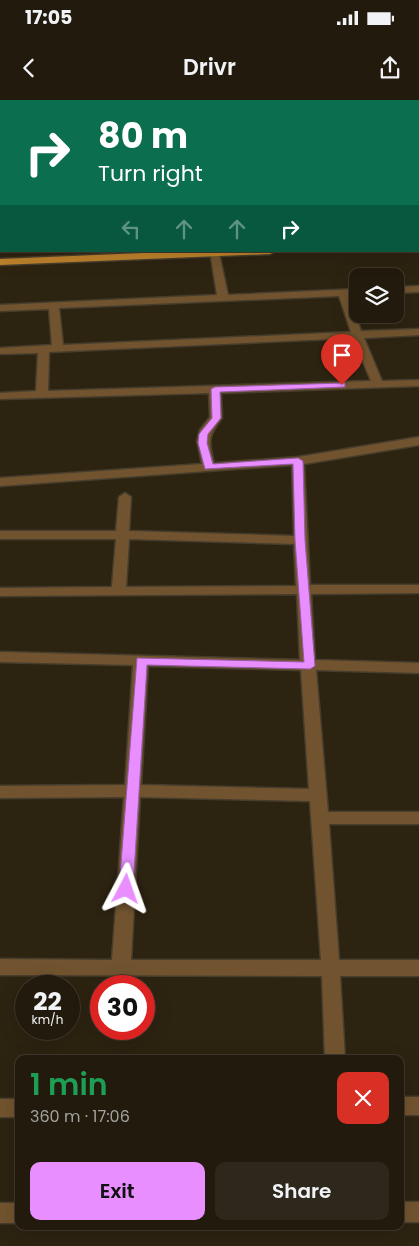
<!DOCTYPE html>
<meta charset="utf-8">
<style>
:root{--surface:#221a0d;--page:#2e271b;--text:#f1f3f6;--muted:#a2a19d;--line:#3f382e;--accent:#e88eff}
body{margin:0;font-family:Poppins,sans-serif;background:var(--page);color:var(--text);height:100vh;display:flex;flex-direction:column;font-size:19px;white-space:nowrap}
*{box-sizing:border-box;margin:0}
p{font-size:16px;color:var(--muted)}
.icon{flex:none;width:28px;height:28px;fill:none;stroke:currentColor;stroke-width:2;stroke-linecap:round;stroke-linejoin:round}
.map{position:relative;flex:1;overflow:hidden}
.side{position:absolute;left:15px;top:955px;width:389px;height:175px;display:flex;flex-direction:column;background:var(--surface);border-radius:10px;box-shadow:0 5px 20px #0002,0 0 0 1px var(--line)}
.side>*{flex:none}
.guide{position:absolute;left:0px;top:0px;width:420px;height:152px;box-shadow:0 5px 20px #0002,0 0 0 1px var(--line);background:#0b6e4f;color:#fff;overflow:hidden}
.buttons{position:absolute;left:349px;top:168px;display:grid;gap:10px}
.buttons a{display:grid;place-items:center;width:55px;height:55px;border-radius:10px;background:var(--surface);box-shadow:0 5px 20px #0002,0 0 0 1px var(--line);font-size:25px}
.speed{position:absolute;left:15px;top:875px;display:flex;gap:10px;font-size:25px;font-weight:700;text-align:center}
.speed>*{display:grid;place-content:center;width:65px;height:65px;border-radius:50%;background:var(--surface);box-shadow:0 5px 20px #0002,0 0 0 1px var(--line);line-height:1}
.speed small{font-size:12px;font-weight:400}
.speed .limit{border:8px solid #d22;background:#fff;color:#111}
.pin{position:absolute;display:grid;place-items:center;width:42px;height:42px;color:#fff;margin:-51px -21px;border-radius:50% 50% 50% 0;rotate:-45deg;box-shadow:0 0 5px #0007}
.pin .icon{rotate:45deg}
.me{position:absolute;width:55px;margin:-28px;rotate:4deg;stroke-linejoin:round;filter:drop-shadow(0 0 4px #0008)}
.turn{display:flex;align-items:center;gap:18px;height:105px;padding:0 15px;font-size:22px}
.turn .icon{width:65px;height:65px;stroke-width:2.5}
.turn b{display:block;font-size:35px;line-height:42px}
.lanes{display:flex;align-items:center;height:48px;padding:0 15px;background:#0003;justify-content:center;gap:25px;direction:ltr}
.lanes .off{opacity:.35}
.round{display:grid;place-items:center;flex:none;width:52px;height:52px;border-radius:10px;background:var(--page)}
.headline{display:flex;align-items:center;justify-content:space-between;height:85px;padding:0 15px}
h1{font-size:30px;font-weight:600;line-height:38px;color:#1e9e55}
.primary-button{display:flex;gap:10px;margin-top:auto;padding:10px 15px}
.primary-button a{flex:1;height:58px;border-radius:10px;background:var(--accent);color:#111;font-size:20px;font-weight:600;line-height:58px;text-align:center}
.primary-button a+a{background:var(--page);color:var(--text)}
.status{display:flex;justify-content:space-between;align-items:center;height:35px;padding:0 25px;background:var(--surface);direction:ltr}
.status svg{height:14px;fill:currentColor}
header{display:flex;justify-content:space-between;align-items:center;height:65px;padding:0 15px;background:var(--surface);font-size:22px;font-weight:600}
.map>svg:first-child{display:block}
.forest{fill:#245934}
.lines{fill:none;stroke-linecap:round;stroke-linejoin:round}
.minor-casing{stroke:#473d2c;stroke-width:3}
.major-casing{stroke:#473d2c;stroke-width:3}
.minor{fill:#71542f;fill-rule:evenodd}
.major{fill:#bd822b;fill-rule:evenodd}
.route{fill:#e88eff;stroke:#975ca6}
</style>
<div class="status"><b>17:05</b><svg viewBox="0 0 49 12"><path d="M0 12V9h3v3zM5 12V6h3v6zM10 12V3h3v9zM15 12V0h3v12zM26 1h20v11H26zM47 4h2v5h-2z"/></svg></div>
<header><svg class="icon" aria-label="back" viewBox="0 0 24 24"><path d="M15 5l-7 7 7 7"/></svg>Drivr<svg class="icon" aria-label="share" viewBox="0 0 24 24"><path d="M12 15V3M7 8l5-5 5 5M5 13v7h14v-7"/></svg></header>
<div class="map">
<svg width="419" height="1146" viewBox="0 0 419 1146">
<rect width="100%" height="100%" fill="#2d2311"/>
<path class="forest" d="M224,0H419V106V1Z"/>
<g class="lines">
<g class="minor-casing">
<path id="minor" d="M210,151L219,153L228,195L358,189V195H349L361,231L419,229V235L364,238L382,281L419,280V286L221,293L222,318C208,336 208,341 214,363L298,357L419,337V345L304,364L310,485H419V493L311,494L315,560L419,563V573L316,570L328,712H419V724H329L339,860H419V876H340L345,959H325L322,876L0,875V859L112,860L124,697L0,698V686L125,685L133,565L0,562V552L300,560L297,494L0,496V488L112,487L116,439H0V431H116L119,397L125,393L131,397L129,431L294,436L292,365L0,386V378L202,364L197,341L200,330L210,317L209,293L0,299V293L36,291L38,253L0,254V248L52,245L49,209L0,211V205L217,195ZM339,196L351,232L63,245L59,208ZM353,238L371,281L48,291L49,252ZM129,439L294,444L296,486L126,487ZM148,566L301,570L309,689L141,685ZM140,697L310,701L321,860H131Z
M419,186V192L395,193V187Z
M400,997H419V1015H400Z
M0,999H19V1017H0Z
M400,1102H419V1122H400Z
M0,1103H19V1123H0Z"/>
</g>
<g class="major-casing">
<path id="major" d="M191,151H275L270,154L0,165V159Z"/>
</g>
<use href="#minor" class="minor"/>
<use href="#major" class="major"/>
</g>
<path class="route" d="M342,283H345V287L220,292L221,318L208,334L207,343L213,364L298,358L303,361L305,440L315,566L310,569L147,565L133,789L131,792L126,794L121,792L119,789L137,558L304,562L295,440L293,364L205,369L198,343L199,334L212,318L211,289L215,287Z"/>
</svg>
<div class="buttons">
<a><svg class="icon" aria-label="layers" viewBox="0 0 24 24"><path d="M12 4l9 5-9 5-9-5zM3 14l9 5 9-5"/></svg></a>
</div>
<div class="speed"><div>22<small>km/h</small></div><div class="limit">30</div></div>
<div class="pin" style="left:342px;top:285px;background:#d93025"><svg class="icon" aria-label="arrive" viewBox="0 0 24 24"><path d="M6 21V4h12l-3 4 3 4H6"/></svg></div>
<svg class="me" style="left:126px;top:789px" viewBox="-20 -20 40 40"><path d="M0-17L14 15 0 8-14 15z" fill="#e88eff" stroke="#fff" stroke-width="4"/></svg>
<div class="guide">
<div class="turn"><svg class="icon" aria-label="right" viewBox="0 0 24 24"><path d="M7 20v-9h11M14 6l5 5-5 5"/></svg><div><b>80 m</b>Turn right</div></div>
<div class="lanes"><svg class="icon off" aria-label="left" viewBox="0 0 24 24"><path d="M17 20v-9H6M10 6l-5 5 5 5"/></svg><svg class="icon off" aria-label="ahead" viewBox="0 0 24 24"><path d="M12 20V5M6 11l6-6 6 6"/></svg><svg class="icon off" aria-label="ahead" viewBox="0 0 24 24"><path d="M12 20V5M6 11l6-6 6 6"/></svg><svg class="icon" aria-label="right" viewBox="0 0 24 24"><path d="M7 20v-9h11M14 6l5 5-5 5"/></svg></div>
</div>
<section class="side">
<div class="headline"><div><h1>1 min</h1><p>360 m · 17:06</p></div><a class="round" style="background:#d93025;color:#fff"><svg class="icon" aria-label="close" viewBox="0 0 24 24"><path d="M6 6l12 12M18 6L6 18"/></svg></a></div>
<div class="primary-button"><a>Exit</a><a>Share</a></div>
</section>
</div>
